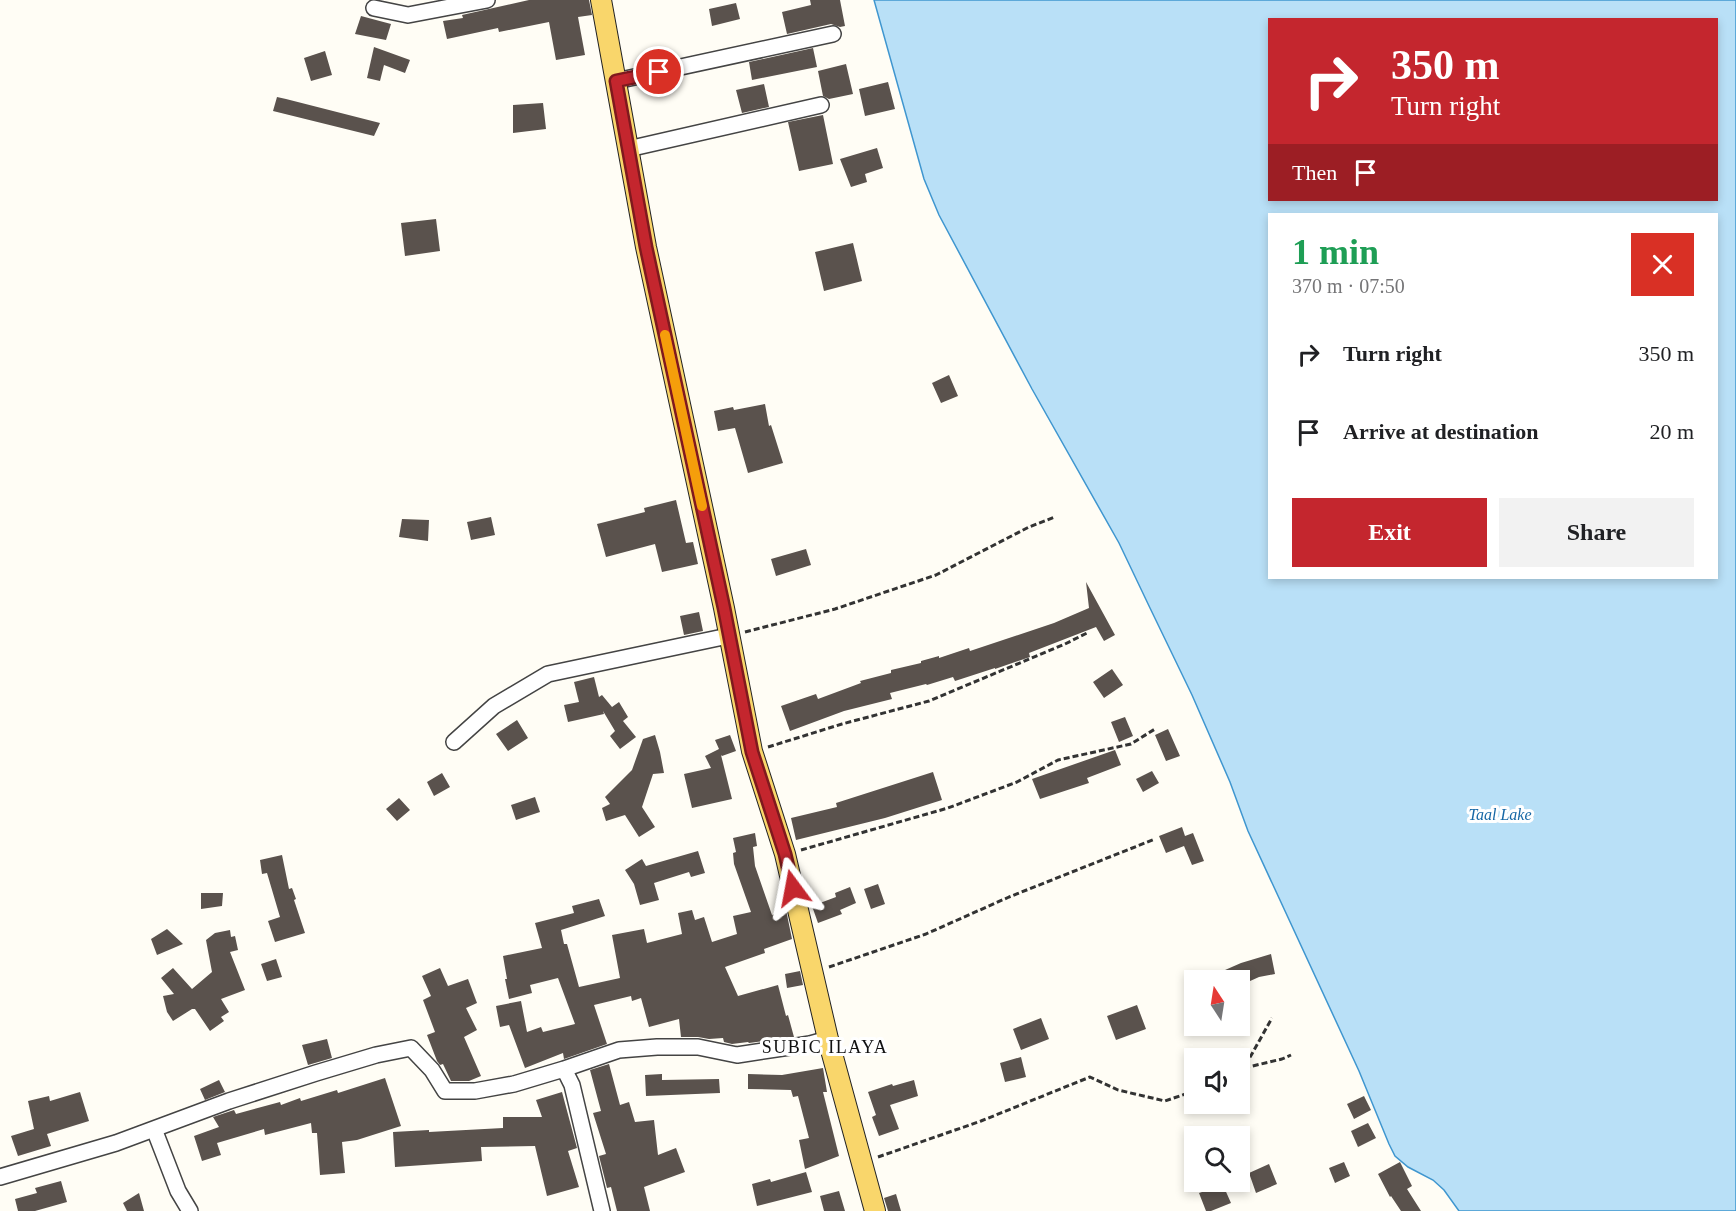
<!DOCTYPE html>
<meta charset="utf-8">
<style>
:root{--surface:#fff;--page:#f2f2f2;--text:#202124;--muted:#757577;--accent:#c4262e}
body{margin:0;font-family:"Times New Roman",serif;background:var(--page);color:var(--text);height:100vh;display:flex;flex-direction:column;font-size:22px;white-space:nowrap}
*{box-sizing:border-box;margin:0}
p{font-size:20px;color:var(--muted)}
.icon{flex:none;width:33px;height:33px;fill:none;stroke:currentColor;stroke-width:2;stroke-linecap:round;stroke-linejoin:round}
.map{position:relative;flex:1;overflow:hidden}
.details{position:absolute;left:1268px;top:213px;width:450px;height:366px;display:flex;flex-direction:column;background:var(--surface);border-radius:0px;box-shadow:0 3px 9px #0003}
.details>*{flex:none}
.guide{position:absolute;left:1268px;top:18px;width:450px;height:183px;border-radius:0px;box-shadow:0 3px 9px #0003;background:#c4262e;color:#fff;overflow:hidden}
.needle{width:39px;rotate:348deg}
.buttons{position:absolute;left:1184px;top:970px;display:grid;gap:12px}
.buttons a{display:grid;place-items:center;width:66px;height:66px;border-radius:0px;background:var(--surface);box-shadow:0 3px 9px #0003;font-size:30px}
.pin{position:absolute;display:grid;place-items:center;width:51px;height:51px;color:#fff;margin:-26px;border:3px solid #fff;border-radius:50%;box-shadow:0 2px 6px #0007}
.me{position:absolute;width:66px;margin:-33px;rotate:347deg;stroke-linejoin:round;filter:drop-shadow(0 0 4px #0008)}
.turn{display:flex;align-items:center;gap:21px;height:126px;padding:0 24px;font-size:27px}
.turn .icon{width:78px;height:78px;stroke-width:2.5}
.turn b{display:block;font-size:42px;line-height:51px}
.then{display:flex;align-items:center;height:57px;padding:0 24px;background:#0003;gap:12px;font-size:22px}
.round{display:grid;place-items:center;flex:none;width:63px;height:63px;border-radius:0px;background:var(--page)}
.headline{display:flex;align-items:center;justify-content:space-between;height:102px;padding:0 24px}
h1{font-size:36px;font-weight:700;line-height:45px;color:#1e9e55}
.action{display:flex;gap:12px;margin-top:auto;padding:12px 24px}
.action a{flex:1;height:69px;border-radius:0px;background:var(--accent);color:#fff;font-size:24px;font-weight:700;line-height:69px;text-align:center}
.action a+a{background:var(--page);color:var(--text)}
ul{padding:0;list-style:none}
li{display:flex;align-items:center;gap:18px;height:78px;padding:0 24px}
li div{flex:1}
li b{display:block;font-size:22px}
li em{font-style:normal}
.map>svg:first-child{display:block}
.water{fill:#b9e0f7;stroke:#3f96cf;stroke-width:1.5;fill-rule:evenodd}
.building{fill:#5a524d}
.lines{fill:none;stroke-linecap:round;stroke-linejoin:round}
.minor-casing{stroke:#444;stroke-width:18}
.major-casing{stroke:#222;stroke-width:22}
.path{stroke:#333;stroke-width:3;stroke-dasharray:6 3;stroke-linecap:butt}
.minor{stroke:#fff;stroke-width:15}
.major{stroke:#f9d66b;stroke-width:20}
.route-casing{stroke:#7f191e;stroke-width:15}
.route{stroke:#c4262e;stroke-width:10}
.slow{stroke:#f59e0b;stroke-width:10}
.labels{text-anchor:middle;stroke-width:6;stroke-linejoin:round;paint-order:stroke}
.water-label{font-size:16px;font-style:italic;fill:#1768a6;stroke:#fff}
.quarter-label{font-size:18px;letter-spacing:1.5px;fill:#111;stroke:#fff}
</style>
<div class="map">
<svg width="1736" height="1211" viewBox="0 0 1736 1211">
<rect width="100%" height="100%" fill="#fffdf5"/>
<path class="water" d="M874,0H1736V1211H1459L1444,1190L1433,1180L1408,1167L1395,1156L1389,1144L1359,1071L1248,831L1230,782L1192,695L1150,608L1119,543L1032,389L939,215L924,179ZM1269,20H1716V200H1269ZM1269,214H1716V578H1269Z"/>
<path class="building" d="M529,0H589L592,15L578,17L585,55L556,60L549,22L499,32L498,28L447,39L443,21L463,18L462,15Z
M810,0H840L845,26L840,27L831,24L787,34L782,12L811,5Z
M736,3L740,19L712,26L709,9Z
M361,16L391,24L386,40L355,34Z
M374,47L410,60L405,73L384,65L380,81L367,78Z
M813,48L817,67L752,80L749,62Z
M325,51L332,75L311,81L304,58Z
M846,64L853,94L829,99L823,96L818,71Z
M888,82L895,109L865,116L859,89Z
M764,84L769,107L742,113L736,90Z
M277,97L286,99L380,123L374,136L273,111Z
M543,103L546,129L513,133V105Z
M823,115L833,164L799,171L788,122Z
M877,148L883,168L865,174L867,182L851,187L840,159Z
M436,219L440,251L405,256L401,223Z
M853,243L862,281L824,291L815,252Z
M949,375L958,396L941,403L932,383Z
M765,404L769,426L771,425L783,463L748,473L735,428L718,431L714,411L733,407L734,410Z
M676,500L686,543L693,542L698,564L662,572L655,544L606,557L597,524L645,512L644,508Z
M491,517L495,535L471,540L467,522Z
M402,519L429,520L428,541L399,537Z
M806,549L811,565L776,576L771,559Z
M1086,582L1115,635L1104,641L1096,627L1029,653L1030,657L995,669V668L955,681L953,677L927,685L926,684L890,693L892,699L844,711L790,731L781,706L816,694L818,699L861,683L860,681L891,673V670L921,663V661L939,656V658L969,648L970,651L1054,623L1089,608Z
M699,612L703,631L684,635L680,616Z
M1112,669L1123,685L1104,698L1093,682Z
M594,677L599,697L602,695L612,707L619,702L628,717L623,721L636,737L620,749L610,736L615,731L603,711L604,714L568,722L564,705L579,702L574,682Z
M1125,717L1133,736L1119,742L1111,722Z
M517,720L528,738L508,751L496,734Z
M1168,729L1180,756L1166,761L1155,735Z
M655,735L660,752L664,773L653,774L642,807L655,827L639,837L625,815L606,821L602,808L610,804L605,797L632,770L643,739Z
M730,735L736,751L722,756L721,755L732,799L692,808L684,774L711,768L705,756L719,749L715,740Z
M1115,750L1121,765L1087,778L1089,783L1040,799L1032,779Z
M1152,771L1159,783L1143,792L1136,779Z
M933,772L942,800L885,818L796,840L791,818L837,807L836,803Z
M442,773L450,787L434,796L427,782Z
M535,797L540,812L516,820L511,805Z
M399,798L410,810L397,821L386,809Z
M1182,827L1185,836L1193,833L1204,861L1192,865L1184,846L1166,853L1159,836Z
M755,833L757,846L753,847L755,866L772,915L786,910L792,939L764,949L765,953L725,967L738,996L778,985L786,1016L788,1015L794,1037L749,1043L748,1042L732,1044L724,1042L723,1038L709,1039L698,1037H681L679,1019L649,1027L641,998L632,1001L631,996L594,1005L607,1044L564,1059L563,1053L525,1068L509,1025L500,1027L496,1006L521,1001L527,1032L541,1027L543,1032L575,1024L558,978L530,985L532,993L509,999L505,979H507L503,956L542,948L535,923L574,913L572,906L599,899L605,916L561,930L564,944H567L579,987L620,978L612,935L644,929L647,943L682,934L678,913L692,910L695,920L704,917L712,942L737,934L733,916L751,912L734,864L733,853L736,852L733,838Z
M698,851L705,873L691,877L689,872L654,883L659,900L640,905L634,884L625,870L642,859L646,866Z
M282,855L289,889L292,888L296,899L294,900L305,933L275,942L268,921L280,917L267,873L262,874L260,860Z
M878,884L885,904L871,909L864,889Z
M850,887L856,903L840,910L842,914L818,923L812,906L836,897L835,893Z
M201,893H223L222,906L201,909Z
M167,929L183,944L157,955L151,939Z
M230,930L231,937L235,936L238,950L230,952L245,990L221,999L229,1012L221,1017L224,1021L210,1031L195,1009H192L173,1021L167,1012L163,996L174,994L161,978L173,968L192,989L212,972L206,940L215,933Z
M1271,954L1275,974L1259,977L1239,986V981H1200L1241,963Z
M276,959L282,977L267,981L261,964Z
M440,968L448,986L468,979L477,1003L466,1008L477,1030L464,1037L481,1076L469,1081H451L443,1064L440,1065L437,1061L427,1035L435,1032L423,1000L431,996L422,976Z
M800,971L803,985L787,988L785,974Z
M1137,1005L1146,1029L1116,1040L1107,1016Z
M1041,1018L1049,1039L1021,1050L1013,1029Z
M327,1039L332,1058L308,1065L302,1045Z
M1021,1057L1026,1077L1005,1082L1000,1063Z
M609,1064L620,1105L629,1102L635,1122L654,1120L658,1155L676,1148L685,1172L644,1187L650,1211H617L611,1187L607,1188L599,1156L606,1154L593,1113L601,1111L590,1070Z
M823,1068L827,1092H823L839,1156L805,1169L799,1140L809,1138L798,1096L793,1097L791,1090L748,1089V1074L782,1075Z
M662,1074V1080L719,1079L720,1093L646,1096L645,1075Z
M385,1078L401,1126L357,1140L342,1142L345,1173L320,1175L317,1133H312L311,1123L265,1135L264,1129L217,1143L221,1155L202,1161L194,1136L219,1127L213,1117L234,1110L236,1114L280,1102L281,1105L300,1098L301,1101L337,1090L338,1093Z
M219,1080L225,1092L205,1100L200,1089Z
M914,1080L918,1096L890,1105L899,1129L879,1136L872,1117L876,1115L868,1092L892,1084L893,1086Z
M80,1092L89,1121L47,1134L51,1146L18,1156L11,1136L34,1129L28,1101L49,1096L50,1101Z
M562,1092L577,1148L568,1151L579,1187L547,1196L535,1146L481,1147L482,1161L395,1167L393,1132L429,1130V1132L503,1128V1117H542L536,1100Z
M1364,1096L1371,1110L1354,1119L1347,1104Z
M1368,1123L1376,1138L1358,1147L1351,1131Z
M1344,1162L1350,1176L1335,1183L1329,1168Z
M1400,1162L1412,1186L1407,1189L1421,1211H1401L1391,1196L1390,1197L1378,1174Z
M1269,1164L1277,1184L1256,1193L1249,1173Z
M806,1172L812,1192L757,1206L752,1184L770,1179L771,1182Z
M61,1181L67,1202L35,1211H18L15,1199L37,1193L35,1188Z
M1223,1185L1231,1203L1211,1211H1206L1199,1193Z
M839,1191L845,1211H824L820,1196Z
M139,1193L144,1211H127L123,1203Z
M896,1194L901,1211H888L884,1198Z"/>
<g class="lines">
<g class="minor-casing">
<path id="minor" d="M374,8L408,15L487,0
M616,81L833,34
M628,149L821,105
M454,742L494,706L548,674L728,636
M154,1129L178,1191L190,1211
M0,1177L116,1143L229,1101L316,1073L376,1055L411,1048L432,1070L445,1091H475L514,1084L564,1069
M602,1211L572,1085L564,1069L619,1050L657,1047H698L737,1055L810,1044L828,1039"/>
</g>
<g class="major-casing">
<path id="major" d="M601,0L646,247L724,608L752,751L785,854L828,1039L875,1211"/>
</g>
<path class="path" d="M745,632L835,609L936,575L1029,527L1055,517
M768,747L842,724L929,701L1065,644L1089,632
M801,850L948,808L1017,782L1058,760L1131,744L1155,729
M829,967L926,934L1009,897L1155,839
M1244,1068L1282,1059L1291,1055
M1239,1071L1244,1068L1272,1018
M878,1157L981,1121L1090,1077L1118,1090L1165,1101L1194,1091"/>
<use href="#minor" class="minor"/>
<use href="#major" class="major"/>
</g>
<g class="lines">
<g class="route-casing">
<path id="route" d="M659,72L616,81L646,247L724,608L752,752L785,854L793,888"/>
</g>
<use href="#route" class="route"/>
<path class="slow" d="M665,335L702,506"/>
</g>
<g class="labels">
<g class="water-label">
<text x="1500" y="820">Taal Lake</text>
</g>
<g class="quarter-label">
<text x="825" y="1053">SUBIC ILAYA</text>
</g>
</g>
</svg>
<div class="buttons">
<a><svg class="needle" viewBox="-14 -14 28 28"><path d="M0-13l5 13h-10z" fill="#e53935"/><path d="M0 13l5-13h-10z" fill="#757577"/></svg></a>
<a><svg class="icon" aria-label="sound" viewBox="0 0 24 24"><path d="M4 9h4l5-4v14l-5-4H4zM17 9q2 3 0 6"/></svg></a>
<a><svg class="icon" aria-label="search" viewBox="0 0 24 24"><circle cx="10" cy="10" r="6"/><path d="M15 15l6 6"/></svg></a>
</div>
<div class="pin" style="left:659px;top:72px;background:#d93025"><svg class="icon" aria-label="arrive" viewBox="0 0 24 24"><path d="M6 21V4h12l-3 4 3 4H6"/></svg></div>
<svg class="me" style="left:793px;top:888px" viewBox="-20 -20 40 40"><path d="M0-17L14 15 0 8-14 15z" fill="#c4262e" stroke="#fff" stroke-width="4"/></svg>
<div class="guide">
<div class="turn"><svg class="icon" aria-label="right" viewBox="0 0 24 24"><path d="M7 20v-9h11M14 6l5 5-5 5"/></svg><div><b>350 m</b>Turn right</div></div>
<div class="then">Then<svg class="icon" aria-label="arrive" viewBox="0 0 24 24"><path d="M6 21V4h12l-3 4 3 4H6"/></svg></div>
</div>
<section class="details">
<div class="headline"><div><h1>1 min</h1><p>370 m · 07:50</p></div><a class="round" style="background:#d93025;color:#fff"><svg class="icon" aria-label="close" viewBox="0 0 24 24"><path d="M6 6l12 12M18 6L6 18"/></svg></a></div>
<ul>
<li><svg class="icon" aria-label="right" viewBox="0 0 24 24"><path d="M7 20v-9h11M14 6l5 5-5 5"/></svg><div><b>Turn right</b></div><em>350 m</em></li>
<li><svg class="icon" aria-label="arrive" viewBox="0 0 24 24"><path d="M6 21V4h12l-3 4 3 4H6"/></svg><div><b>Arrive at destination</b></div><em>20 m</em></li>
</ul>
<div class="action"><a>Exit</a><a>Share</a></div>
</section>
</div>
